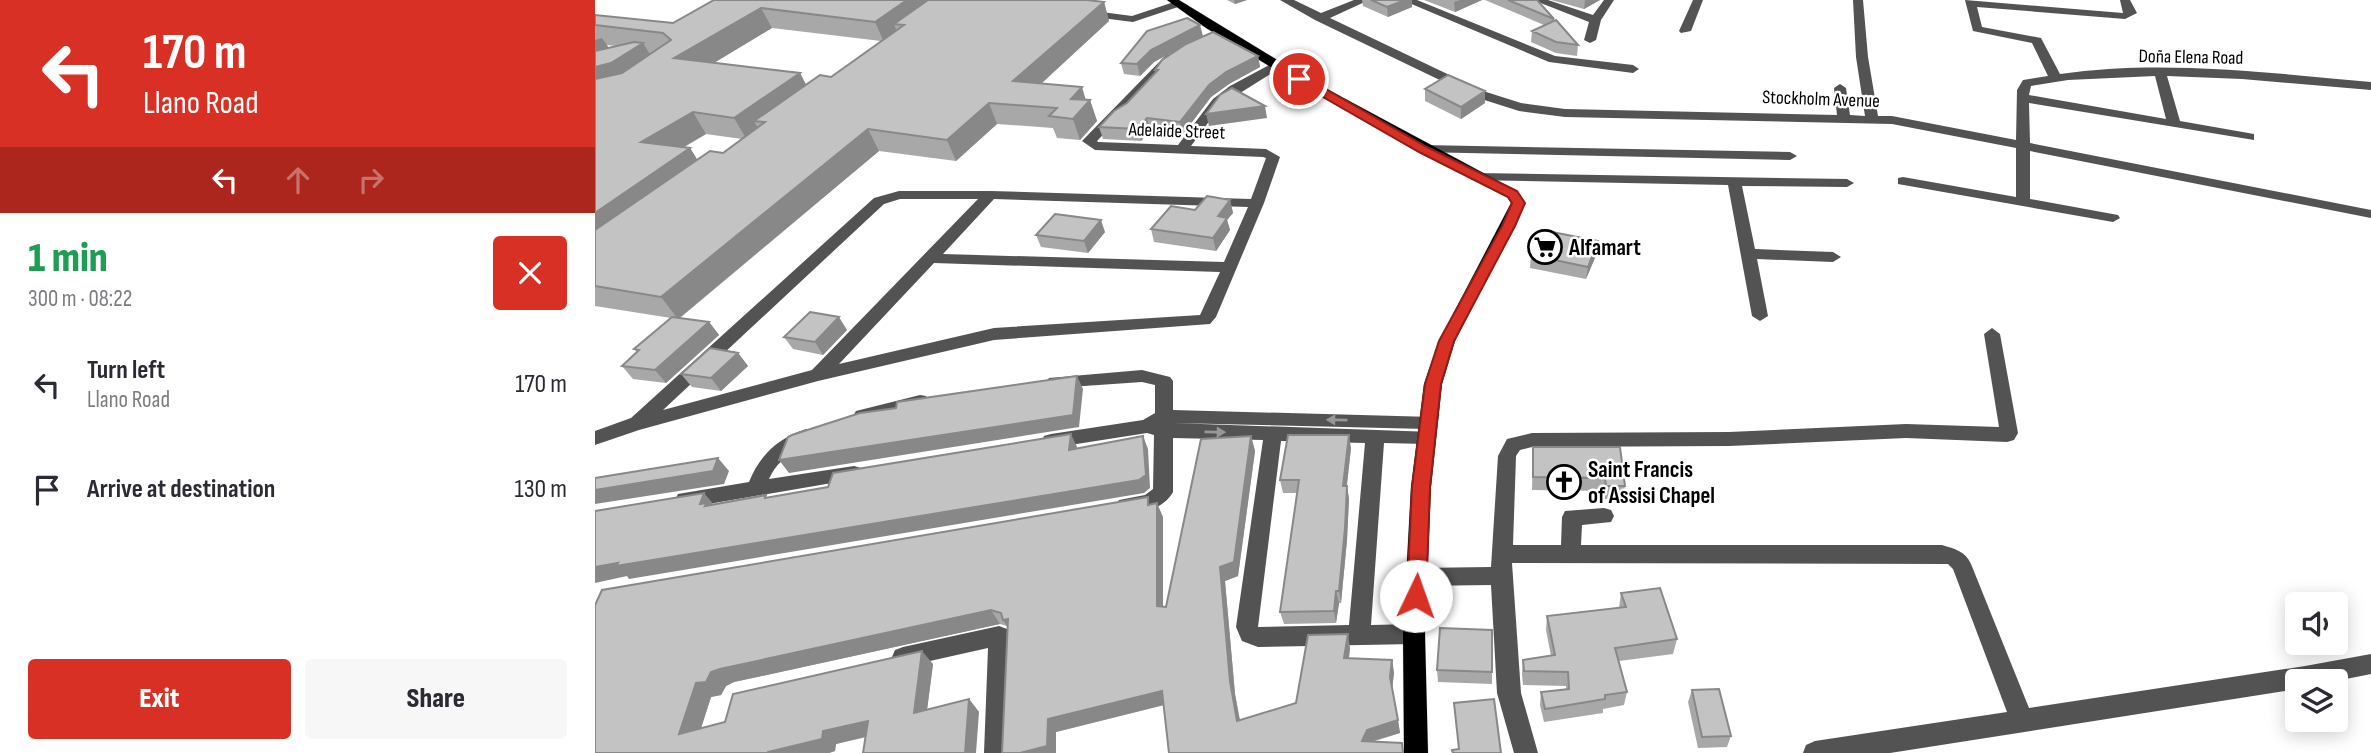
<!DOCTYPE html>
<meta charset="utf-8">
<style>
:root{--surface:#fff;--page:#f7f7f7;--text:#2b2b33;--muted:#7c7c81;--accent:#d93025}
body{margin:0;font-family:"Sofia Sans Condensed",sans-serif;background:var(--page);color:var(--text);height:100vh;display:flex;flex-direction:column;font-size:26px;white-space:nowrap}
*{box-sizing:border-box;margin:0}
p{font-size:23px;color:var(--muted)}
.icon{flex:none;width:38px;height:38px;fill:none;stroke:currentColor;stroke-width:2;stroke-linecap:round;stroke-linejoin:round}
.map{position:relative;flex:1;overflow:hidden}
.drawer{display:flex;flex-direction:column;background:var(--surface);width:595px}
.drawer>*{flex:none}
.hud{background:#d93025;color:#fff;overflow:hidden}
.controls{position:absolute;left:1690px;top:592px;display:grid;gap:14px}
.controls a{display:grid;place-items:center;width:63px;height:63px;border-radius:7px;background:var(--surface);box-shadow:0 4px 18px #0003;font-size:35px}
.pin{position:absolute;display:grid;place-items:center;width:60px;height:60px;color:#fff;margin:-30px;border:4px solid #fff;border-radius:50%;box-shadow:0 2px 7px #0007}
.me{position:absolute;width:77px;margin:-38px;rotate:3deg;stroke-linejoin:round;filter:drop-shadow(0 0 5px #0008)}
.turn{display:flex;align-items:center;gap:24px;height:147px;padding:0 28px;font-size:32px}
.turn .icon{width:91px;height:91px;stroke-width:2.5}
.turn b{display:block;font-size:49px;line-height:60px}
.lanes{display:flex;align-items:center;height:66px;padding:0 28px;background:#0003;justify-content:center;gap:35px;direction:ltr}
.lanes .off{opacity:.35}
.round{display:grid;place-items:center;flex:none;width:74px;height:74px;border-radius:7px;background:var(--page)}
.headline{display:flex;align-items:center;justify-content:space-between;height:119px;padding:0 28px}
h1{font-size:42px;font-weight:800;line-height:52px;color:#1e9e55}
.button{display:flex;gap:14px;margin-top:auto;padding:14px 28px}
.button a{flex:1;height:80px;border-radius:7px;background:var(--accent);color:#fff;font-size:28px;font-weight:800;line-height:80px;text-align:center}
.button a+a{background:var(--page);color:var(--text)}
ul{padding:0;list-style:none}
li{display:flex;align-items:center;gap:21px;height:105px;padding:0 28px}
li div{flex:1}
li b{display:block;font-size:26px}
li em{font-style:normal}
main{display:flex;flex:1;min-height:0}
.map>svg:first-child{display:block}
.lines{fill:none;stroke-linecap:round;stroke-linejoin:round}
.major-casing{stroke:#dbdbdb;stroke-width:1}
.minor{fill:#535353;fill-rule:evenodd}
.major{fill:#000;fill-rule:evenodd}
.wall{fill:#a8a8a8;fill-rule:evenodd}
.shaded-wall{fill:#888}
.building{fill:#c3c3c3;stroke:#888;stroke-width:2}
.oneway{fill:#989898}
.route{fill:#d93025;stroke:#8d1f18;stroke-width:2}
.labels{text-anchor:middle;stroke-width:5;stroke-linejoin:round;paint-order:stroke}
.far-street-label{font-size:19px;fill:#000;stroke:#fff}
.poi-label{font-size:23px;font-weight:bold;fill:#000;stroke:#fff;text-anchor:start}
</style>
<main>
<section class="drawer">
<div class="hud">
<div class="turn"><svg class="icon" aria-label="left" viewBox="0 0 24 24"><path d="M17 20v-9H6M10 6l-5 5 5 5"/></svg><div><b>170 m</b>Llano Road</div></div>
<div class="lanes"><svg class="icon" aria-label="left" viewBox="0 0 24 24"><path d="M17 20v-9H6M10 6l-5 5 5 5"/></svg><svg class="icon off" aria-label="ahead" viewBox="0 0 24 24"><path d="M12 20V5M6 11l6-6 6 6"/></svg><svg class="icon off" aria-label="right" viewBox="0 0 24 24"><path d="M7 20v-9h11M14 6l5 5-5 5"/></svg></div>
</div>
<div class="headline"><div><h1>1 min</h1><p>300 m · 08:22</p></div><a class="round" style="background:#d93025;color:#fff"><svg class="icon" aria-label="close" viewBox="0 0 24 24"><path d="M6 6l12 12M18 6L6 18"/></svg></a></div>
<ul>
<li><svg class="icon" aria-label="left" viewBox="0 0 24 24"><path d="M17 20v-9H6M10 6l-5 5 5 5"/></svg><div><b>Turn left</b><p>Llano Road</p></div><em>170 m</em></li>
<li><svg class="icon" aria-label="arrive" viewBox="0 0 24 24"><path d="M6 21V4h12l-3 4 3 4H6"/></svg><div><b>Arrive at destination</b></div><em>130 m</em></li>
</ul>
<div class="button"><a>Exit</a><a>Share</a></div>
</section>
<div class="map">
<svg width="1776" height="753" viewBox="0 0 1776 753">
<rect width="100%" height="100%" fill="#fff"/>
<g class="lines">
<g class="major-casing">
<path id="major" d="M572,0H584L717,81L922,191L930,203L860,341L847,384L836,487L830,634L833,753H809L808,634L816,487L829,384L844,341L916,203L912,197L820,149L689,75L611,28Z"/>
</g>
<path class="minor" d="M685,0H699L726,13L759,0H774L735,18L888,91L926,103L970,109L1242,115L1239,88L1245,84L1251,88L1255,115L1270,116L1261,57L1258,0H1268L1273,57L1283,116H1297L1421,140L1422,90L1428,80L1453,76L1437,43L1378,31L1370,0L1528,13L1525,0H1535L1542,13L1530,19L1382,7L1387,27L1446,38L1465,74C1567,59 1674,73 1776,82V90L1647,79L1572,76L1585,121L1659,134V140L1434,103L1435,143L1776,210V218L1435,151V199L1523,215L1525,218L1518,222L1303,184V178L1308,177L1421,197V148L1297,124L970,117L924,111L880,97L720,20ZM1560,76L1571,119L1434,95L1436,86L1473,80Z
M807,0H822L960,56L1038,65L1044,69L1038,73L954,62Z
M938,0H953L998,15L1009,0H1019L1006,20L1001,40L995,43L989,40L994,22Z
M1098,0H1108L1096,31L1086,33L1084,31Z
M582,1L586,2V6L538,22L491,16L485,13L491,10L537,16Z
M572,54L582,57L502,141L503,142L583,145L618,99L635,86L678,63L688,66L626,105L596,146L671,149L685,157L669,203L621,317L615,324L399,340L223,381L44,430L0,445V431L36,418L279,198L304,191H395L656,199L671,158L668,157L500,150L487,141ZM305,199H383L217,370L68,410L289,204ZM399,199L653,207L629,262L348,254ZM339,263L625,272L605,315L399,328L244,364Z
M828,145L1195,152L1202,156L1195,160L823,152L821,149Z
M881,173L1252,179L1259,183L1252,187L1147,186L1160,249L1238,252L1246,257L1238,262L1162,259L1173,316L1165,321L1157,316L1133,185L876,180V174Z
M1397,328L1405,334L1423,433L1419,440L1412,442L1311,438L1134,446L937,447L925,450L921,456L918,545H966L967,517L970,511L1009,508L1016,510L1019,516L1016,522L987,525L986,545H1347C1360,549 1370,551 1376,564L1434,708L1710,666L1776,654V674L1741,681H1703V689L1295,753H1208L1211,745L1220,741L1412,712L1358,569L1353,564L917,563L926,693L943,753H919L902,693L896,585L822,586L815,583L811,577L815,571L822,568L896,567L903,456L912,439L937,433L1134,432L1311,424L1404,427L1389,334Z
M547,370L575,377L578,381V410L838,417L841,422L838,427L832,429L578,423L838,432L840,437L838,442L831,444L789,443L776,625L819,624L827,627L830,634L827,641L819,644L663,647L647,641L641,627L668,440L578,438V492C569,509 542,517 524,512L521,506L524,500L550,495L558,489L559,435L552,433L456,448L449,446L447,441L449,436L456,434L548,420L560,413V385L547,382L460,388L454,386L451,382L454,378ZM686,441L770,443L754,625L663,627Z
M325,395L331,396L334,401L331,406L267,423L261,421L258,416L261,411Z
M211,429L218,431L220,436C211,451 187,450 174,479L259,466L266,468L269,473L266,478L90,508L83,506L80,500L83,494L154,482C165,455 183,438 211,429Z
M404,626L412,629L415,636L413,753H389L393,648L308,667L300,664L297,657L300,650L308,647Z"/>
<use href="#major" class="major"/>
</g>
<path class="wall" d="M119,0L509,2L514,21L446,84L491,100H495L502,121L485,140L462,138L458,128L402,124L361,161L284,151L85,318L114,322L124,335L71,383L38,379L27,366L42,352L39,349L76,318L0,306V15L78,23ZM177,28L286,41L236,77L211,85L205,73L119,63ZM11,45L22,46L14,48ZM111,134L147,139L128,153L102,160L95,148H88Z
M632,0H652L640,4Z
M767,0H817V7L793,17L768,6Z
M829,0H887L860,12Z
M890,0H942L959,19V21L983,45L982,56L961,53L936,42L937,31L949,25Z
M956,0H1005L989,9Z
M608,36L663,56L665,67L634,84L616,97L588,134L555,130L546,141L508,139L504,127L532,103L561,73L560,70L585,48L559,62L545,76L529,74L526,63Z
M830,89L890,103L866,119L830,101Z
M635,200L638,213L632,220L635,230L621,251L559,242L556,229L600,210Z
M510,232L493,253L446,247L441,235Z
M1002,253L991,279L935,268L936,255Z
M252,330L228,355L198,349L189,337Z
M143,353L153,366L126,391L97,387L86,374Z
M656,436L660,451L643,576L630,581L640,694L645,720L701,703L755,648L754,658L797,660L799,673L797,688L805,733L777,742L807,743L809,753H574L569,705L461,732L413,627L412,626L405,624L139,682L131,686L126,695L116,697L106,728L338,664L332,710L374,699L384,712L241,744L240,751L234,753H0V605L556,504L568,517V607H571Z
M938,447L1030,486L1028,498L1009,499L1008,491L937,490Z
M756,448L752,486L754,499L752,540L746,603H744L741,623L689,624L685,612L702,493H688L685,480Z
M1026,593L1082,639L1078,654L1024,661L1032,692L1029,705L1008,709V713L949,722L945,705L946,692L971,689V686L928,685L927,674L928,660L956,656L951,630L952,616L1024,608Z
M897,630V684L843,682L842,670Z
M1097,690L1136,736L1132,747L1103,748L1093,702Z"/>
<path class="shaded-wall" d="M312,0H341L309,25L299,24L302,32L289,42L280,22Z
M639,0H652L640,4Z
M810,0H817V7L793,17L792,7Z
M865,0H887L860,12L859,2Z
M990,0H1005L989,9Z
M509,2L514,21L426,102L418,81Z
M166,8L177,28L92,79L79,58Z
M605,25L608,36L559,62L545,76L542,64L556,50Z
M7,38L21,58L0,63V40Z
M48,43L61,64L0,91V67Z
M663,56L665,67L634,84L616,97L588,134L585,122L614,85L631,72Z
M205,73L216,94L159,121L164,130L152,140L139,118Z
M487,87L492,104L495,100L502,121L485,140L478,119L476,99Z
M890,91V103L866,119V107Z
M394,103L402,124L361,161L352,140Z
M670,106L672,118L614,126L611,114Z
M98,112L111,134L60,163L46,142Z
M552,118L555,130L546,141L543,129Z
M273,129L284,151L83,319L66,297Z
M95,148L109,170L0,248V213Z
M635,200L638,213L632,220L635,230L621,251L618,238L623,216Z
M506,220L510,232L493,253L489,241Z
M1003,241L1002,253L991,279L993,267Z
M244,317L252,330L228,355L220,342Z
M114,322L124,335L71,383L60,370Z
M143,353L153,366L126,391L116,378Z
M482,376L488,389L484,427L194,473L184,460Z
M476,434L482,447L480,462L474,450Z
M754,435L756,448L750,499L748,486Z
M548,436L553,449L555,488L549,493L34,579L32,576L0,583V567Z
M656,436L660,451L643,576L630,581L640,694L647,733L642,721L635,681L625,567Z
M123,458L134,471L129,484L0,504V490Z
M752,486L754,499L752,540L746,603L744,591Z
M109,493L120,506L117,513L105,504Z
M562,503L568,517V620L562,606Z
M741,591L744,603L741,623L739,611Z
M396,610L405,624L139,682L131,686L126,695L116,697L100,747L84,734L101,683L116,672L125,669Z
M413,619L417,634L408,620Z
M753,634L755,648L752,672L749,658Z
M327,651L338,664L330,726L319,713Z
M797,660L799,673L797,690L795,677Z
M567,691L573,704L461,732V753H425L453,719Z
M374,699L384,712L381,753H370Z
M803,720L805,733L774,742L767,741L772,730Z
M273,721L285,733L241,744L240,751L234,753H173V752L228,731Z"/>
<path class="building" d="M119,0H312L280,22L166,8L79,58L205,73L139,118L98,112L46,142L95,148L0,213V79L27,73L76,40L68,33L0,25V15L78,23Z
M333,0H492L509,2L418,81L487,87L476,99L495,100L478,119L454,116L462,108L394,103L352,140L273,129L66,297L0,286V230L115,151L128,153L170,122L159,121L225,75L236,77L309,25L299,24Z
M776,0H810L792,7Z
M913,0H942L959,19Z
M592,18L605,25L556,50L542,64L526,63L552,31Z
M961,20L983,45L961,42L937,31Z
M618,32L663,56L631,72L614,85L585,122L552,118L543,129L504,127L519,111L532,103L563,70H560L567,60L591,44Z
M39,42L48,43L16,63L0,67V51Z
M853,75L890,91L866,107L830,89Z
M637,88L670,106L611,114L625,95Z
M612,196L635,200L623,216L632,218L618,238L556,229L576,206L600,210Z
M460,214L506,220L489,241L441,235Z
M947,230L1003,241L993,267L936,255Z
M215,312L244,317L220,342L189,337Z
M77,317L114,322L60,370L27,366L44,350L39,349Z
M115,348L143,353L116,378L86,374Z
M482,376L478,415L184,460L193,437L197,435L265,413L301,408L302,402Z
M476,434L474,450L548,436L551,475L544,480L21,566L23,563L0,567V511L109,493L105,504L112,503L110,506L171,495L170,498L233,487L238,473Z
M693,435H754L748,486H752L750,528L744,591H741L739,611L685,612L704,480H685Z
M656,436L639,562L625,567L635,681L642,721L701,703L713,635L753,634L749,658L797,660L795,677L803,720L772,730L767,741L807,743L808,753H574L567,691L453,719L452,746L425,753H407L413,619L408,620L406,613L396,610L125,669L116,672L111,682L101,683L84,734L130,722L138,694L327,651L319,713L374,699L370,753H268L273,721L228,731L227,739L173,752V753H0V605L7,590L553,497V505L562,503V606L571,607L606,439Z
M938,447H1025L1030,486H1011L1010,478L938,477Z
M123,458L118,471L0,490V478Z
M1065,588L1082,639L1020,648L1032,692L1010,695V699L950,709L946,692L974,689L973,672L929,671L928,660L960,655L952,616L1031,607L1026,593Z
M845,628L897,630V672L842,670Z
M1124,689L1136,736L1107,737L1097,690Z
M899,699L906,753H858L857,750L864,749L859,703Z"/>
<defs><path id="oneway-solid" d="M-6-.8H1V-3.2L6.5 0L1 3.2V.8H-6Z" transform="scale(1.75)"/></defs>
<g class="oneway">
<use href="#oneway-solid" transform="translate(742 420) rotate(-179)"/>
<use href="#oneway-solid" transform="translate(620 432) rotate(1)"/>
</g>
<path class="route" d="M700,76H708L832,147L922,191L930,203L920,226L859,341L846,384L835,487L831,596L828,602L821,604L814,602L812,596L817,487L830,384L844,341L907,226L917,203L913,197L824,152L700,81Z"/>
<defs>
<g id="supermarket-ring" transform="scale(1.75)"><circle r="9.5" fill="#fff" stroke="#000" stroke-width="1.5"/><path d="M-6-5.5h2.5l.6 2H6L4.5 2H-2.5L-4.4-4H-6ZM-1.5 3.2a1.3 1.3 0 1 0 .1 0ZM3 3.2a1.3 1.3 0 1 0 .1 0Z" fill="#000"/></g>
<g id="church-ring" transform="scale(1.75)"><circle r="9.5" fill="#fff" stroke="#000" stroke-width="1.5"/><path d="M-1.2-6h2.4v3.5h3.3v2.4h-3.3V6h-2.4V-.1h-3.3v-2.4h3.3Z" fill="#000"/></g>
</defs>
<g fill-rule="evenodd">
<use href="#supermarket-ring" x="950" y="247"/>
<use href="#church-ring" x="969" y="482"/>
</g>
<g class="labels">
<g class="far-street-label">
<text transform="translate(1596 56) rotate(1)" y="7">Doña Elena Road</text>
<text transform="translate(1226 98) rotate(2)" y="7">Stockholm Avenue</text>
<text transform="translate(582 130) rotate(2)" y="7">Adelaide Street</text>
</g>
<g class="poi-label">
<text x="974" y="255">Alfamart</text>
<text x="993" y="477">Saint Francis<tspan x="993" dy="26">of Assisi Chapel</tspan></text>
</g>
</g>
</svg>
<div class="controls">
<a><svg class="icon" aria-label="sound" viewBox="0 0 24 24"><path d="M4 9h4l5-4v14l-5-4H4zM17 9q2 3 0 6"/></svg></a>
<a><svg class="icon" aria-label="layers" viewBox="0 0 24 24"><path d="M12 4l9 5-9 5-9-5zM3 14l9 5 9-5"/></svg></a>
</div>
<div class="pin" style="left:704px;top:79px;background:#d93025"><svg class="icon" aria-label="arrive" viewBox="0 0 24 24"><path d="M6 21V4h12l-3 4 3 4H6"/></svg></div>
<svg class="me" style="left:821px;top:596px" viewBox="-20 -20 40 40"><circle r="19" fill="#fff"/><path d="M0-13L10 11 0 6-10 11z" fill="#d93025"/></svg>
</div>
</main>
